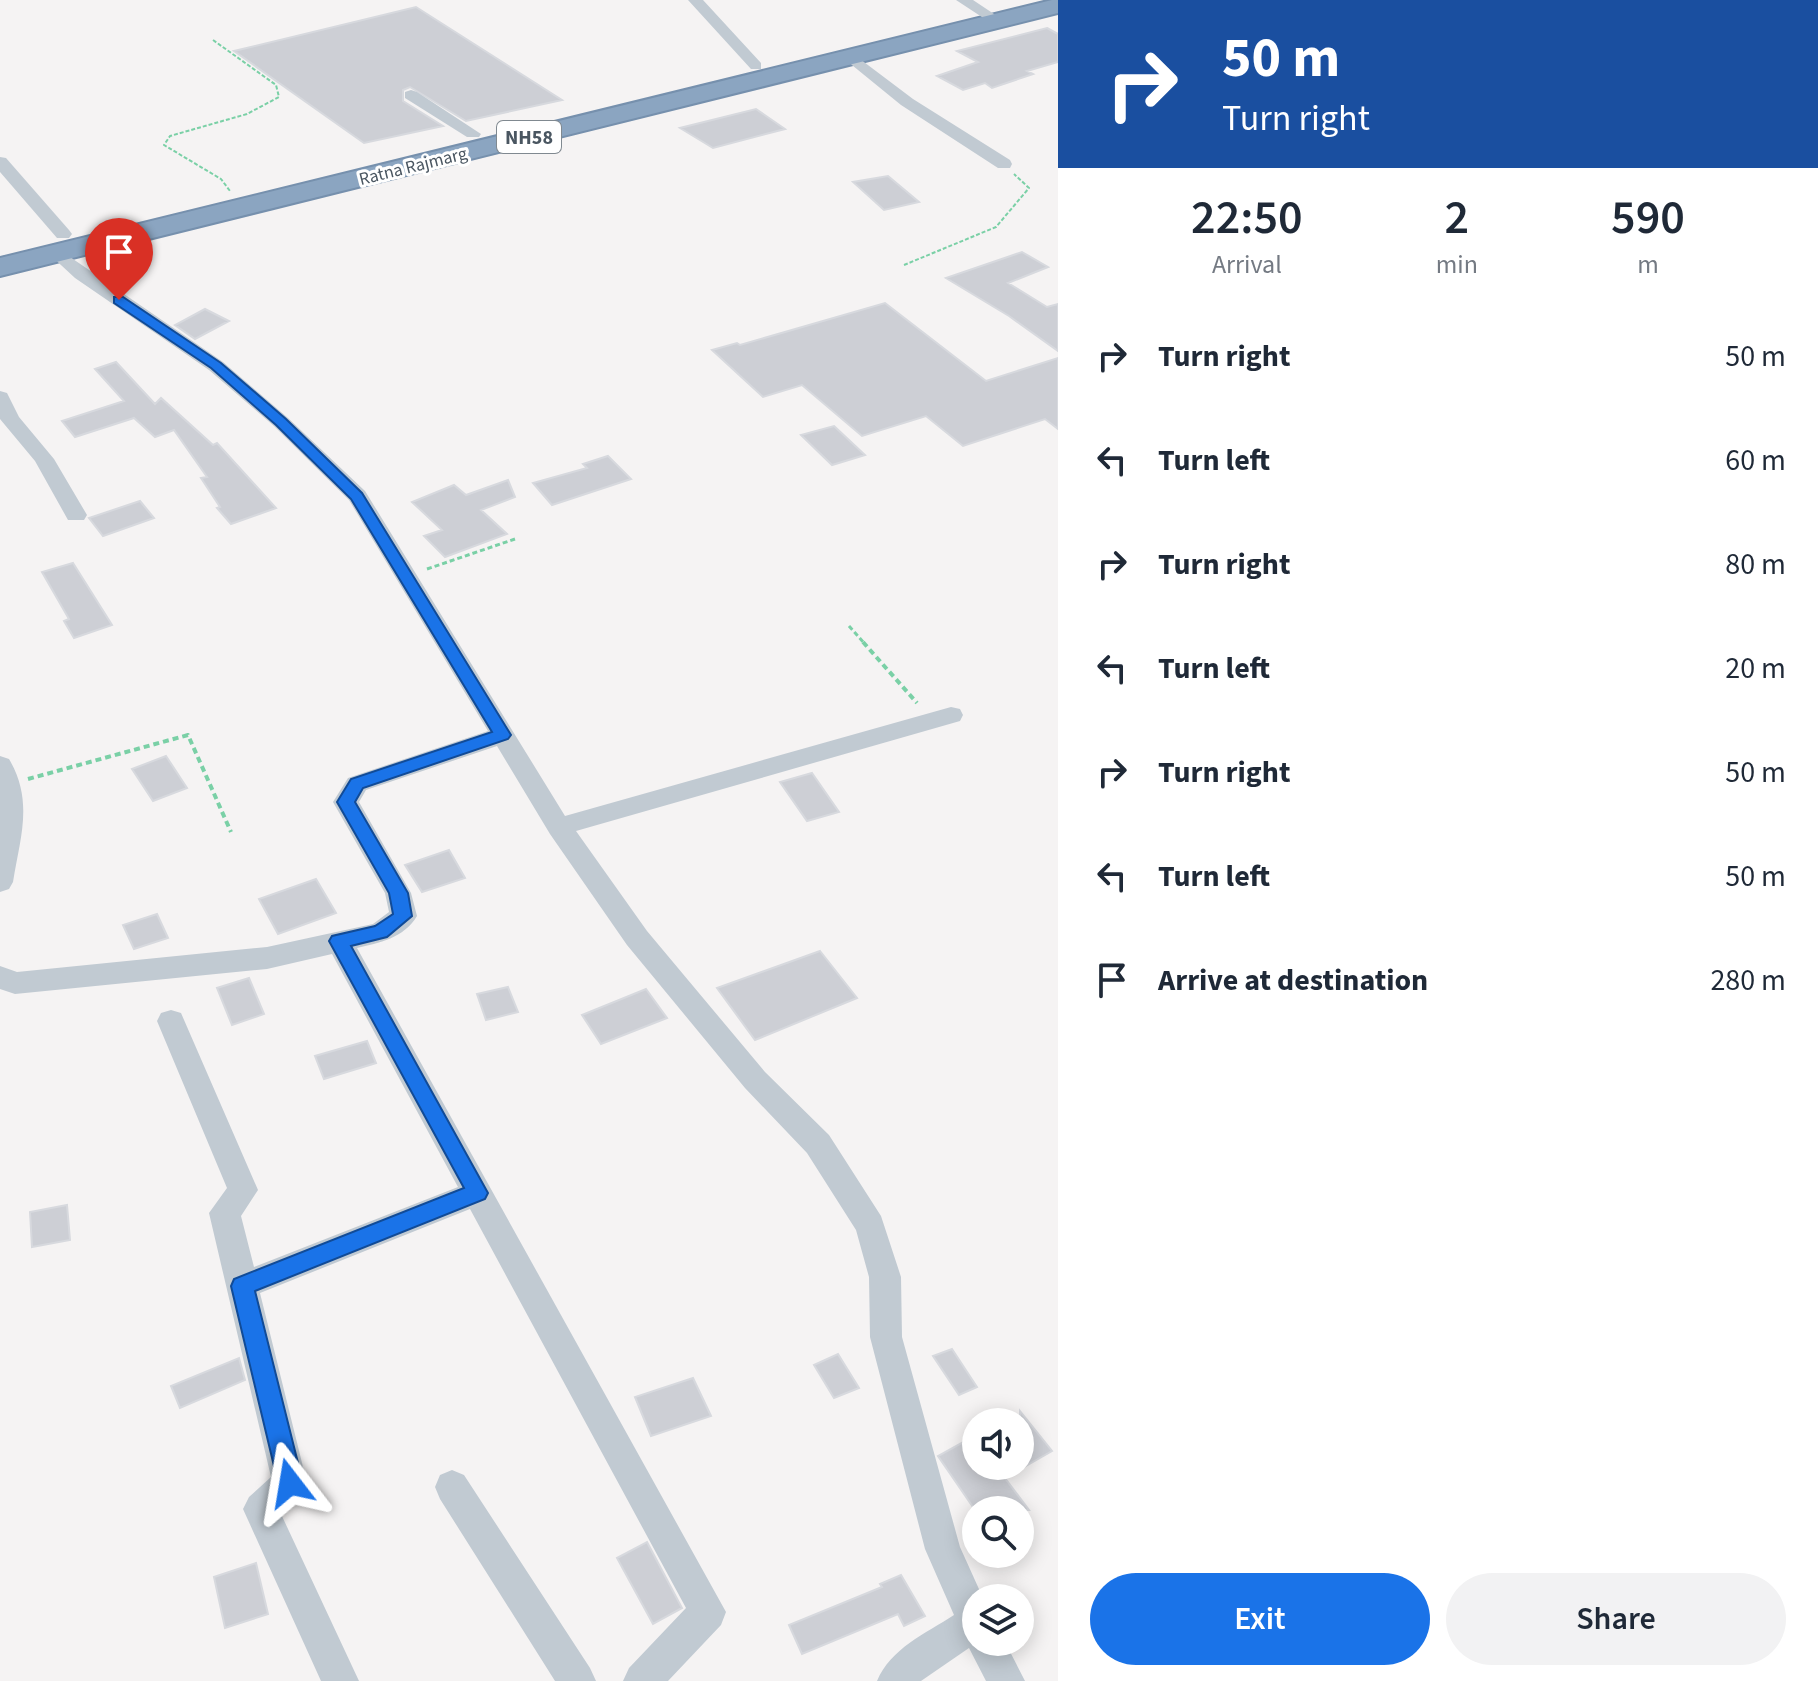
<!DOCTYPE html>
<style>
:root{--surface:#fff;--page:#f2f2f3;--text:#1f2937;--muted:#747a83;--accent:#1a73e8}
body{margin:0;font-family:"Source Sans 3",sans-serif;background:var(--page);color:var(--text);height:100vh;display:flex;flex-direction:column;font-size:30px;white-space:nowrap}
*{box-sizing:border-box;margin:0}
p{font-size:26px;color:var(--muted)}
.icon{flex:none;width:44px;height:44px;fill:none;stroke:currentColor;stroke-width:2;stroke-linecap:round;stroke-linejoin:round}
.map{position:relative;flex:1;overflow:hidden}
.drawer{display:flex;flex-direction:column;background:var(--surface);width:760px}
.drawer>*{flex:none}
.hud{background:#1a4fa0;color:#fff;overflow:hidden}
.controls{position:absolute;left:962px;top:1408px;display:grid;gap:16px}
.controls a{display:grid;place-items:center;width:72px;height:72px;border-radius:50%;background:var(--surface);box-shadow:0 4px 20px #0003;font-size:40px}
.pin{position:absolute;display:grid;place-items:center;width:68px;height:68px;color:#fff;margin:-82px -34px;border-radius:50% 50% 50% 0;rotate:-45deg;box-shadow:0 0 8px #0007}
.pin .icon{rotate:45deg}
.me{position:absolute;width:88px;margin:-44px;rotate:346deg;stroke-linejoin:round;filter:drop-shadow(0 0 6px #0008)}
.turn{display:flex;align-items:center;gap:28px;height:168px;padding:0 32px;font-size:36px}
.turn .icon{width:104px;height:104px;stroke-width:2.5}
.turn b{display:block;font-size:56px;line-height:68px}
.eta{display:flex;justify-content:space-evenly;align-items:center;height:136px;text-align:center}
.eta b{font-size:48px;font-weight:600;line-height:56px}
.cta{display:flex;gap:16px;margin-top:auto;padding:16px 32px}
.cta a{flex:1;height:92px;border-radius:48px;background:var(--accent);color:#fff;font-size:32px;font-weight:600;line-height:92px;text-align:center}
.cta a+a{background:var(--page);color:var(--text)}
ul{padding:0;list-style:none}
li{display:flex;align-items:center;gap:24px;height:104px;padding:0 32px}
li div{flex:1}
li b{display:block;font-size:30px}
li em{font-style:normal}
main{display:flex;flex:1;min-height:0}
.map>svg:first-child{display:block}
.building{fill:#cdcfd5;stroke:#d7d9de;stroke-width:2}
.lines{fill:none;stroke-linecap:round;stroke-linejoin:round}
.highway-casing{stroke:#7690ad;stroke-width:4}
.path-far2{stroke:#7ad0a6;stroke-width:2;stroke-dasharray:4 2;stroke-linecap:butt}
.path-far1{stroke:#7ad0a6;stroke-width:3;stroke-dasharray:5 3;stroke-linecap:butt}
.path{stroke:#7ad0a6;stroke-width:4;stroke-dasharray:6 4;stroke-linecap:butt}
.street{fill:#c1cad2;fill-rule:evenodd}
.highway{fill:#8ba5c1;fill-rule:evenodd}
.route{fill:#1a73e8;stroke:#114b97;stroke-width:2}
.labels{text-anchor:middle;stroke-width:6;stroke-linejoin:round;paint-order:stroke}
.far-street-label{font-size:18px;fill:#4a5661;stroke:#fff}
.shield{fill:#fff;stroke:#808990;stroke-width:2}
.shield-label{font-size:20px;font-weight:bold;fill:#4a5661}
</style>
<main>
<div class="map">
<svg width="1058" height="1681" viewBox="0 0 1058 1681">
<rect width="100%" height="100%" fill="#f5f3f3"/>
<path class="building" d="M416,7L562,100L466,121L410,87L403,90V101L443,126L364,143L234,51Z
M1047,28L1058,34V62L1027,71L1033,74L992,88L985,83L963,90L937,76L978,62L957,51Z
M756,109L785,129L713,148L680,128Z
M888,176L919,202L884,210L853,182Z
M1022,252L1048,267L1008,283L1047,307L1058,304V351L1009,316L946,278Z
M885,303L986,381L1058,358V429L1045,419L963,446L926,416L862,436L802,385L763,397L712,350L737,343L740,345Z
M205,309L229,321L195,339L175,325Z
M116,362L155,404L161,398L213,445L217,443L276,508L231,524L217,508L220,507L201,478L207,477L174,430L155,437L134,418L75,437L62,421L124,401L95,369Z
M834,426L865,455L832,465L801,435Z
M608,456L631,479L552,505L533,483L587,468L583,464Z
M508,480L515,497L481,510L507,534L445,557L424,536L442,530L412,502L454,485L466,495Z
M140,501L154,518L103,536L89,518Z
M73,563L112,625L74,638L64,621L69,619L42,572Z
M166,756L187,788L153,801L132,769Z
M812,773L839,812L807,821L780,782Z
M449,850L465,878L422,892L405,865Z
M316,879L336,913L278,934L259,899Z
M157,914L168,938L134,949L123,925Z
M820,951L857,998L755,1040L717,988Z
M249,978L264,1014L232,1025L217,988Z
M508,987L518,1012L486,1020L477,994Z
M646,989L667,1018L601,1044L582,1015Z
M367,1041L376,1063L324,1079L315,1056Z
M67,1205L70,1240L32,1247L30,1212Z
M952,1349L977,1387L959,1395L933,1356Z
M838,1354L859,1388L834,1398L814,1365Z
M239,1358L245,1380L180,1408L171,1386Z
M693,1378L711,1416L651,1436L635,1397Z
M1020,1411L1052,1451L1005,1478L1029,1510H975L938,1456L976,1435V1466H1020Z
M647,1542L682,1608L653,1624L617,1558Z
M256,1563L268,1614L225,1628L214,1577Z
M901,1575L925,1616L904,1626L898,1614L802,1654L789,1625L882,1587L880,1584Z"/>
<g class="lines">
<g class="highway-casing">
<path id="highway" d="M1052,0H1058V13L0,276V258Z"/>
</g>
<path class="path-far2" d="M213,40L276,85L279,97L247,114L170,136L164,145L221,179L230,191
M904,265L996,227L1029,188L1014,174"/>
<path class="path-far1" d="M427,569L515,539
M849,626L865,644"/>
<path class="path" d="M863,642L917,703
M28,779L188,735L231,832"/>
<path class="street" d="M688,0H703L761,63V69H751Z
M956,0H973L1003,20L996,24L991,23Z
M852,53L913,99L1010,160L1012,164L1010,168H998L901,105L847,61V55Z
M411,90L417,92L481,134L479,137H467L405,98V92Z
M0,157L6,158L69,230L72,234L69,238H57L0,172Z
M57,248L223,362L288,418L365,491L565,816L951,707L960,709L963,715L960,721L576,831L647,931L765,1072L829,1135L881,1216L901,1277L902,1337L960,1547L983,1598H976V1642H1005L1025,1681H986L969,1648L921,1681H877C891,1648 925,1634 954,1615L925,1549L870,1337L869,1277L856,1230L807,1153L745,1088L627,945L550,834L497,746L366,790L359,802L411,893L417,916C404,938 379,943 357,948L726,1612L721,1625L668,1681H623L629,1668L686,1608L470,1209L260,1293L307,1483L302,1495L281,1514L359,1681H321L243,1509L249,1497L271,1477L209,1213L227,1188L157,1021L161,1013L171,1010L181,1013L258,1190L241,1216L254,1267L458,1187L332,954L267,969L15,994L0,989V966L17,972L267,947L373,924L389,912L385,893L333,802L348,778L488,731L349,500L274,426L209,370L75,278L48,253Z
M0,391L7,393L19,417L54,459L87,515L84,520H68L35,461L0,419Z
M0,756L9,759C34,801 20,838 13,882L9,889L0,892Z
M452,1470L464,1475L590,1668L596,1681H555L440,1499L435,1487L440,1475Z"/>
<use href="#highway" class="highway"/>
</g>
<path class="route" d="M114,297H123L221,363L286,419L362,493L511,735L508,739L363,788L355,802L408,893L412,916L387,937L351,946L488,1193L485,1199L255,1291L303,1483L299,1491L290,1495L282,1491L278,1483L231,1286L234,1279L464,1188L329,941L332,936L375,926L393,914L389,893L337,802L351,779L492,732L351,499L276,425L211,368L114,303Z"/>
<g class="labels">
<g class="far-street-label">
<text transform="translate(413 166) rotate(-14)" y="6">Ratna Rajmarg</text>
</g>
<rect class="shield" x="497" y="121" width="64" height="32" rx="6"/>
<g class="shield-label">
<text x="529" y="144">NH58</text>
</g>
</g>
</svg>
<div class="controls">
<a><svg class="icon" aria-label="sound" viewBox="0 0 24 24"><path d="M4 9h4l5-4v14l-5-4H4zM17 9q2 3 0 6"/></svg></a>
<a><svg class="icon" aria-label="search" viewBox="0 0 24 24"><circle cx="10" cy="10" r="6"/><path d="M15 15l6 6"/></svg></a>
<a><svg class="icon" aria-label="layers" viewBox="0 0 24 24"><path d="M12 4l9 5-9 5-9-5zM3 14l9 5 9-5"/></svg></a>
</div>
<div class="pin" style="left:119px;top:300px;background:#d93025"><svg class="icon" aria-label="arrive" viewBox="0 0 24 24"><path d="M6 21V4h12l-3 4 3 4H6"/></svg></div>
<svg class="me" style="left:290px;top:1483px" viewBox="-20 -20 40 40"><path d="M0-17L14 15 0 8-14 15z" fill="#1a73e8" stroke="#fff" stroke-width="4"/></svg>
</div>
<section class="drawer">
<div class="hud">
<div class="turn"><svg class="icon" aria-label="right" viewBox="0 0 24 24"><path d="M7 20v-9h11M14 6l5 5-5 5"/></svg><div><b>50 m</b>Turn right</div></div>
</div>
<div class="eta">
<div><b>22:50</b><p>Arrival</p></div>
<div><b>2</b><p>min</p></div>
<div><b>590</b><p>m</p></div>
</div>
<ul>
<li><svg class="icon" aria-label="right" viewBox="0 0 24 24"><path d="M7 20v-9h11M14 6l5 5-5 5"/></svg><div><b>Turn right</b></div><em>50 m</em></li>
<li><svg class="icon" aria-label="left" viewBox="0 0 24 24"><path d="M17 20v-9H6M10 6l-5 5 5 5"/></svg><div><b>Turn left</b></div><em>60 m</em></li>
<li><svg class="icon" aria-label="right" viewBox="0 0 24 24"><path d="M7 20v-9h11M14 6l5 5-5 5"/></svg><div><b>Turn right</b></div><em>80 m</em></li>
<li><svg class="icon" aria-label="left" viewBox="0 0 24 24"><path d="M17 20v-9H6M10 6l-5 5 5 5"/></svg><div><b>Turn left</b></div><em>20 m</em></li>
<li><svg class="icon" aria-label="right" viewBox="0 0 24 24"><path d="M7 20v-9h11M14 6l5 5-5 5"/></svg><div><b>Turn right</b></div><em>50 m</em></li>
<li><svg class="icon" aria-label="left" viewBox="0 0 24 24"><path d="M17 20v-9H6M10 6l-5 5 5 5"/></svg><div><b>Turn left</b></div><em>50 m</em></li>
<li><svg class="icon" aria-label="arrive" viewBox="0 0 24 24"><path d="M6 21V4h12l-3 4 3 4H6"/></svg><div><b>Arrive at destination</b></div><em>280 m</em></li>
</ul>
<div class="cta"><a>Exit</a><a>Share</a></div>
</section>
</main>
